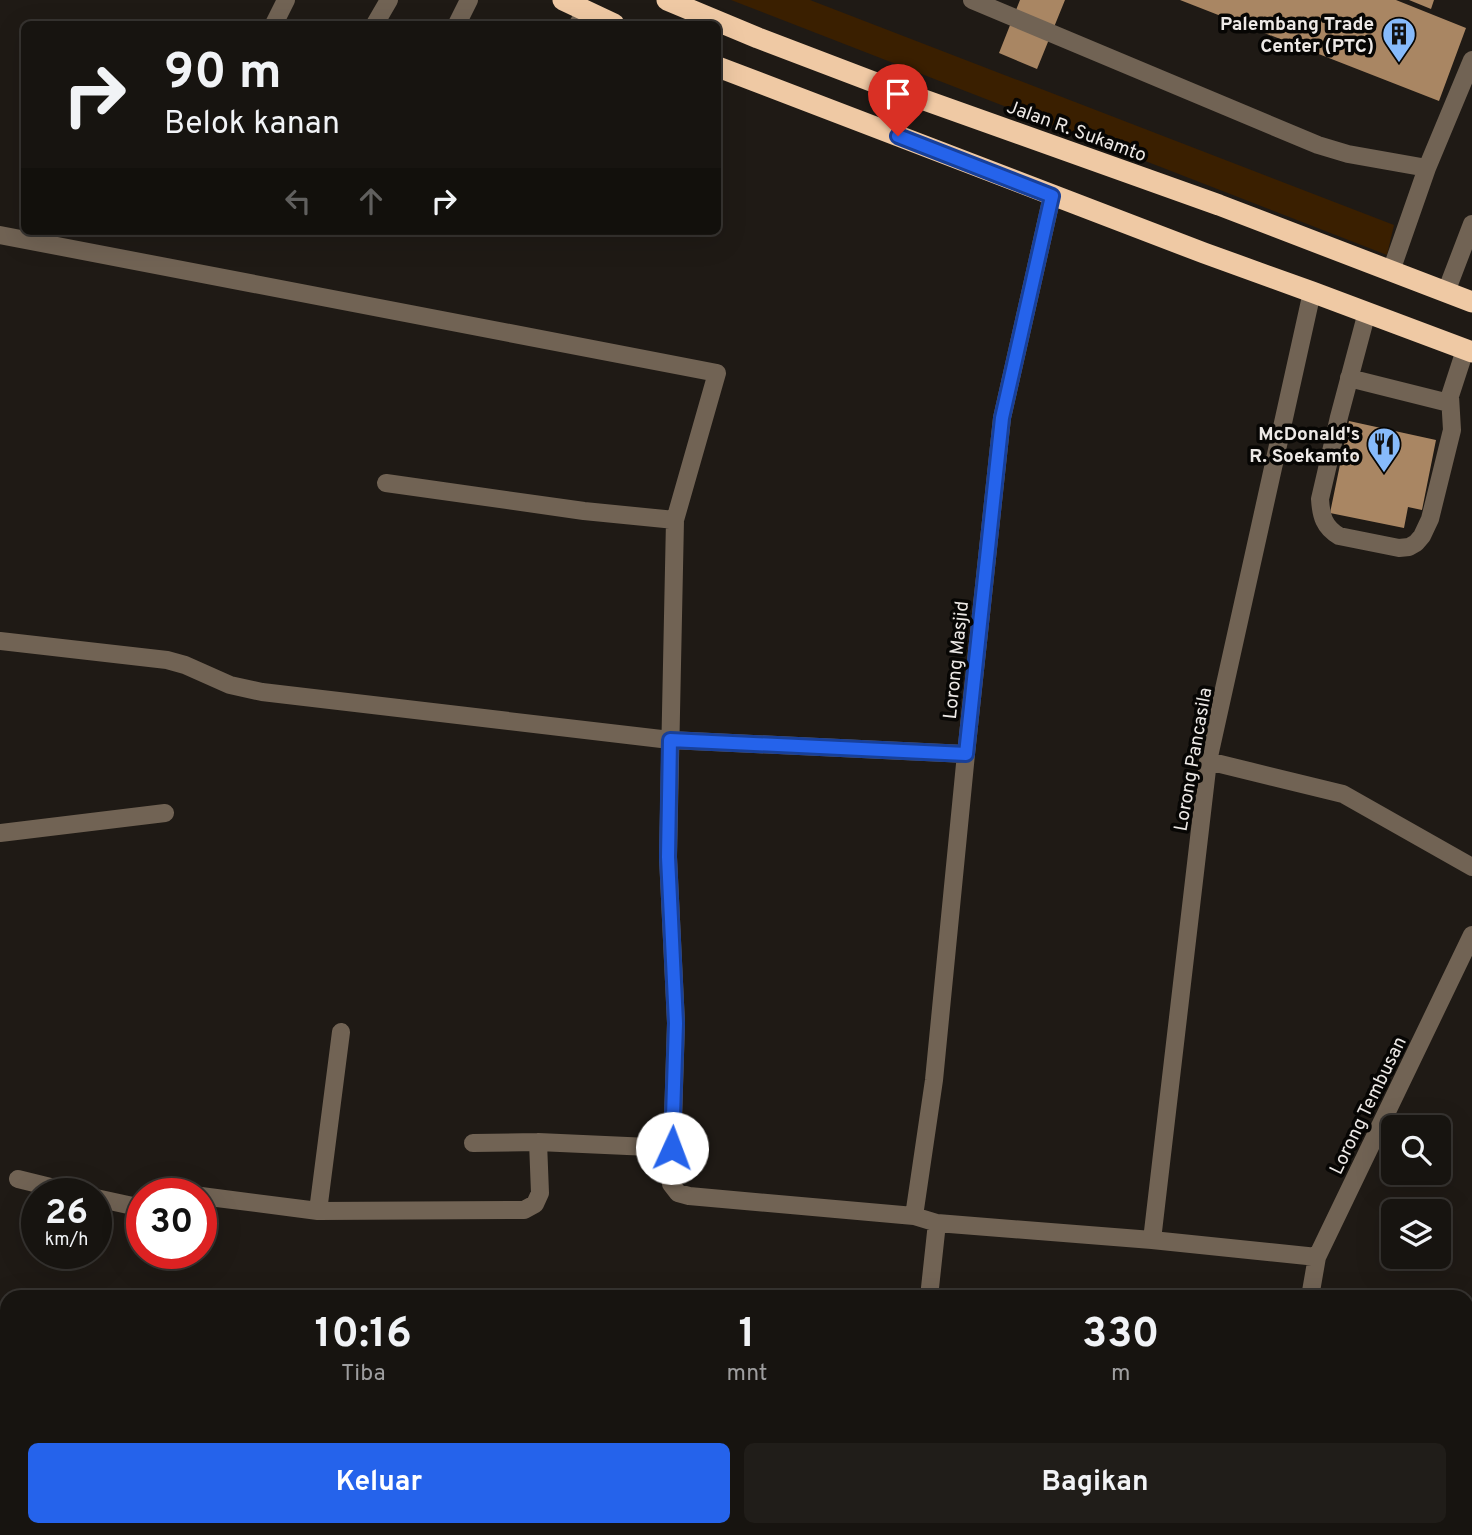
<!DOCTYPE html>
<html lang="id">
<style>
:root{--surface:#171410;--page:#201d19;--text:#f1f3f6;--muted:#9e9e9f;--line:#363330;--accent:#2563eb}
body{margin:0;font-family:Overpass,sans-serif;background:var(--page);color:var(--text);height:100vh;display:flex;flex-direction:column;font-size:26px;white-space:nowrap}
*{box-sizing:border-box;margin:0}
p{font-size:23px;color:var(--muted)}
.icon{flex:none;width:38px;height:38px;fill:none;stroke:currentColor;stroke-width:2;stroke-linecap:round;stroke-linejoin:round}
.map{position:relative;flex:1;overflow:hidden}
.panel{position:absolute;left:0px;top:1290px;width:1474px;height:247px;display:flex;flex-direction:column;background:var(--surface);border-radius:21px 21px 0 0;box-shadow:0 7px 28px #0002,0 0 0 2px var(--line)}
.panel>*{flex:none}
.hud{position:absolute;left:21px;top:21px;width:700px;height:214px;border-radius:10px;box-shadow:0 7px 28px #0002,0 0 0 2px var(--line);background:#171410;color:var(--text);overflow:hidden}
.fabs{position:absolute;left:1381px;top:1115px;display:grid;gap:14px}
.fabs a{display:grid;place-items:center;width:70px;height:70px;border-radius:10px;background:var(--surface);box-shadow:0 7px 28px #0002,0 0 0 2px var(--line);font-size:35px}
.speed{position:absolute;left:21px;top:1178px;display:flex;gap:14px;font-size:35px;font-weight:700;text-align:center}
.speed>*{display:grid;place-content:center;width:91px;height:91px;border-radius:50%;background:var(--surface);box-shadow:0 7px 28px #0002,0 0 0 2px var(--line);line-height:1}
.speed small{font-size:18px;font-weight:400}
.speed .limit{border:10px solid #d22;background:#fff;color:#111}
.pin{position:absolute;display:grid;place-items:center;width:60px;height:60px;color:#fff;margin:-72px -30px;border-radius:50% 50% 50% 0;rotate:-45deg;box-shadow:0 0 7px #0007}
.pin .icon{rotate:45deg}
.me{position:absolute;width:77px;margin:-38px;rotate:2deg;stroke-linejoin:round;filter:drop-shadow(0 0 5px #0008)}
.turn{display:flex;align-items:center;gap:24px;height:147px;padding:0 28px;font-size:32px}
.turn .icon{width:91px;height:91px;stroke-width:2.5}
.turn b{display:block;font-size:49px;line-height:60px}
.lanes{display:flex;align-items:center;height:66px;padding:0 28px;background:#0003;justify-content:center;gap:35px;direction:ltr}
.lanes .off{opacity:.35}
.eta{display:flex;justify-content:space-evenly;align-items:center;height:119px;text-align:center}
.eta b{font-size:42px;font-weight:700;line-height:49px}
.cta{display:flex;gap:14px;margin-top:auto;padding:14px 28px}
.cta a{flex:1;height:80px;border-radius:10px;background:var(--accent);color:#fff;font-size:28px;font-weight:700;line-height:80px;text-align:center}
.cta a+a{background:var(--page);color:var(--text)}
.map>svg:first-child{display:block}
.green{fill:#3a1f00}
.building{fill:#a98663}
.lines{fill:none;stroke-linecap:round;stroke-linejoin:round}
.minor{stroke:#716354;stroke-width:18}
.highway{stroke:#efc9a4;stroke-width:21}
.route-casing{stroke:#184099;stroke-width:18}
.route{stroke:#2563eb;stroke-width:12}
.labels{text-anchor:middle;stroke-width:7;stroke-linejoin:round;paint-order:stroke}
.poi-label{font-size:19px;font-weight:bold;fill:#ede9e6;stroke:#070604;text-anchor:end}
.street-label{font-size:19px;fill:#ede9e6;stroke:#070604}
</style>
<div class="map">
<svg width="1472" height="1535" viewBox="0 0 1472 1535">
<rect width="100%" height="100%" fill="#1f1a15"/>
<path class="green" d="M731,0H810L1394,225L1387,255Z"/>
<path class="building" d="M1020,0H1065L1037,69L999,53Z
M1180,0H1396L1466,28L1439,101Z
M1409,0H1434L1431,9Z
M1349,421L1436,440L1422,510L1408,507L1404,528L1330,513Z
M3,1308L7,1309V1360L0,1358V1324Z
M33,1530H55L51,1535H41Z
M323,1530H370L368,1535H323L321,1534Z
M377,1530H398L397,1535H375Z"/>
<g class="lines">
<path class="minor" d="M972,0L1318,145L1348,154L1427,168
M274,24L286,0
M375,24L389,0
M457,24L469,0
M578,24L586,11
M0,235L717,373L675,520L668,857L676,1023L671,1184L678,1193L689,1196L914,1216L937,1223L1152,1240L1317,1257
M1391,271L1427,168L1472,60
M1446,292L1472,224
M1367,312L1339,417L1320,499C1321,516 1324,527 1339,536L1399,548L1409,547L1416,543L1422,536L1430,519L1452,430L1450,396L1465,350
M1349,378L1449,403
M386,483L584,511L675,520
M0,641L167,660L185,665L230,685L262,692L670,740L966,754
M1208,761L1343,794L1472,867
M0,833L165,813
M473,1143L538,1142L672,1148
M18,1179L79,1194
M201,1196L318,1211L524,1210L535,1204L540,1193L538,1142
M96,1198L142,1208
M318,1211L341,1032
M914,1216L934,1080L966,754L1002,418L1052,196
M1152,1240L1208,761L1312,292
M929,1297L937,1223
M1310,1297L1317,1257L1472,935
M707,1530L786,1535
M883,1535L895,1534L908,1535"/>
<path class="highway" d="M563,0L614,24
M667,0L758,38L871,81L1219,205L1472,302
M718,67L1204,253L1312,292L1472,352"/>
</g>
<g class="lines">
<g class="route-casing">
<path id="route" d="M672,1148L676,1023L668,857L670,740L966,754L1002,418L1052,196L898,136"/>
</g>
<use href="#route" class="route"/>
</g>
<defs>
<g id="building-pin" transform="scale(1.75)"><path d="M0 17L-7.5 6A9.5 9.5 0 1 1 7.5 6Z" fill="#87bbfb" stroke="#070604"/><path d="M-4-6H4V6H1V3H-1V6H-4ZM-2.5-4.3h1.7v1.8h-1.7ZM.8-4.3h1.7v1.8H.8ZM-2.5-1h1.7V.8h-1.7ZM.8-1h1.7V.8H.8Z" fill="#111"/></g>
<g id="restaurant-pin" transform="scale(1.75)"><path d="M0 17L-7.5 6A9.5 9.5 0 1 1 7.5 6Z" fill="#87bbfb" stroke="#070604"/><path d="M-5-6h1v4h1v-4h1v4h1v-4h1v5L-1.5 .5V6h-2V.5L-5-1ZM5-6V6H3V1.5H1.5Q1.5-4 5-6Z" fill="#111"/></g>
</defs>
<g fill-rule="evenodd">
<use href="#building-pin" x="1399" y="34"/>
<use href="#restaurant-pin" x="1384" y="444"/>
</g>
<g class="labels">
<g class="poi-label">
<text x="1374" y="30">Palembang Trade<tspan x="1374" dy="22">Center (PTC)</tspan></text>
<text x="1360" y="440">McDonald's<tspan x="1360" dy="22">R. Soekamto</tspan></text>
</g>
<g class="street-label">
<text transform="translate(1077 130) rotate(20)" y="7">Jalan R. Sukamto</text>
<text transform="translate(955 660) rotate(-84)" y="7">Lorong Masjid</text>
<text transform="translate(1192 759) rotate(-80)" y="7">Lorong Pancasila</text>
<text transform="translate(1367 1105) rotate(-64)" y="7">Lorong Tembusan</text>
</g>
</g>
</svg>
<div class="fabs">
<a><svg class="icon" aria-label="search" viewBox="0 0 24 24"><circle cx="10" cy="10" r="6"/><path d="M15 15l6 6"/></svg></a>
<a><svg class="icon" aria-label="layers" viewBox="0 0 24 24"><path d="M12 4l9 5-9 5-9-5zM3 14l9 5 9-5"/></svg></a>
</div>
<div class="speed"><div>26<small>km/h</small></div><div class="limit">30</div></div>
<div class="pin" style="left:898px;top:136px;background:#d93025"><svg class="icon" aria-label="arrive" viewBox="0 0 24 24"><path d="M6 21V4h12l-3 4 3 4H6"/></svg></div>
<svg class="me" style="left:672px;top:1148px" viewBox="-20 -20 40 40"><circle r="19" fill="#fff"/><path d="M0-13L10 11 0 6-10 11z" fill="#2563eb"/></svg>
<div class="hud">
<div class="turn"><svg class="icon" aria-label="right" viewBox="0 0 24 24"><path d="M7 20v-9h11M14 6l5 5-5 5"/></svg><div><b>90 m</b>Belok kanan</div></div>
<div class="lanes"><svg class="icon off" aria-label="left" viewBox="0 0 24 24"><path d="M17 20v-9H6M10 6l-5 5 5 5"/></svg><svg class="icon off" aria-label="ahead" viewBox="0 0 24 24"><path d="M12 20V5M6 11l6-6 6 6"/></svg><svg class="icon" aria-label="right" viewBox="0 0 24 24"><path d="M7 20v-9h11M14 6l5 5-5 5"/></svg></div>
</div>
<section class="panel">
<div class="eta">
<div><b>10:16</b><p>Tiba</p></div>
<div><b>1</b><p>mnt</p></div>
<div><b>330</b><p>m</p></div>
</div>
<div class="cta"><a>Keluar</a><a>Bagikan</a></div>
</section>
</div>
